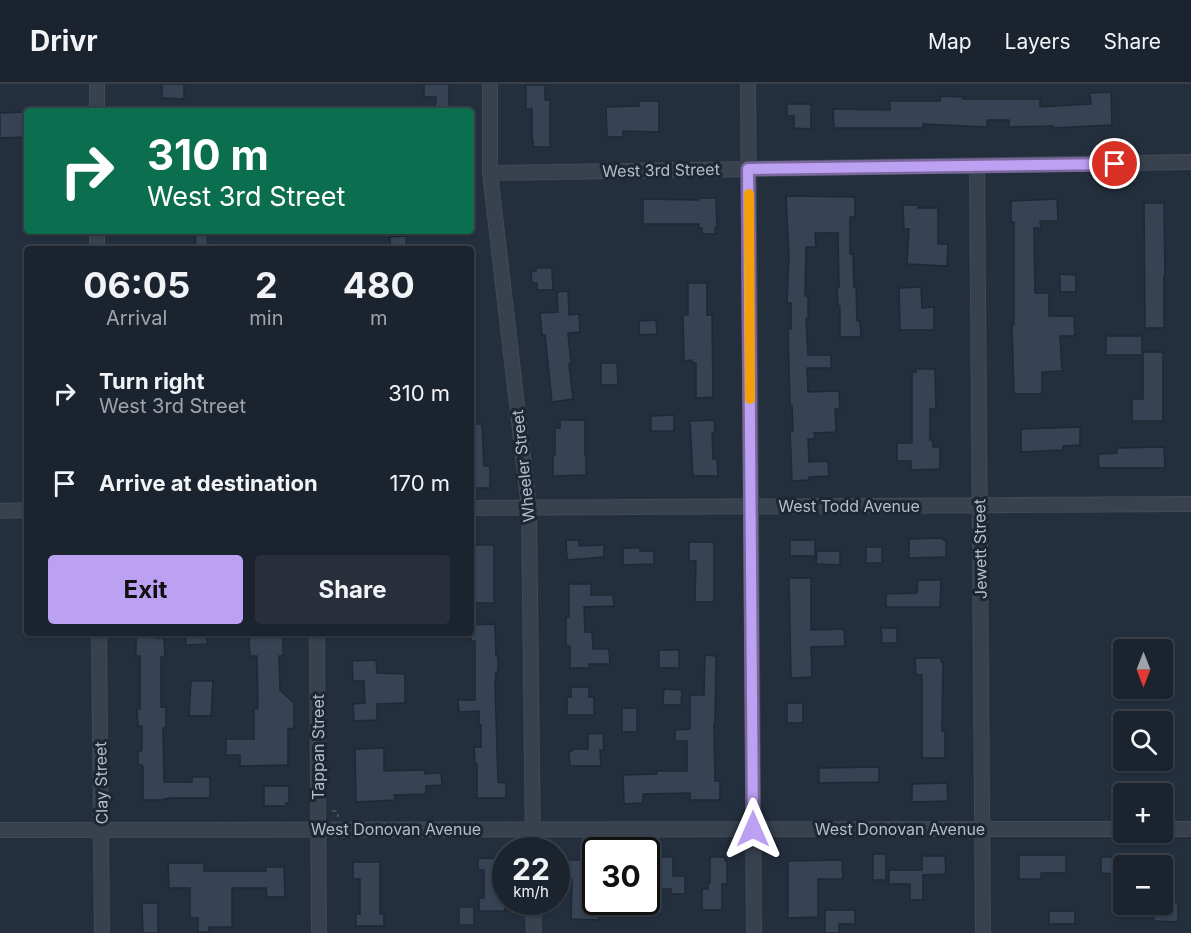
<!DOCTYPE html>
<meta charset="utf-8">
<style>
:root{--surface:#1b232e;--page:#282f3a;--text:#f1f3f6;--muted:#a0a4aa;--line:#39404a;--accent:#bca0f2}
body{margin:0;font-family:Inter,sans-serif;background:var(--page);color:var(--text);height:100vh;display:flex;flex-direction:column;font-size:22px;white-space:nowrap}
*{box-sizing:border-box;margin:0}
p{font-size:20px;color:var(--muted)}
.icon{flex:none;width:33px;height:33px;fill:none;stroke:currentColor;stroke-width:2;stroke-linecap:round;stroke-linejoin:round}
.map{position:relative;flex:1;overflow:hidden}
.panel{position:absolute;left:24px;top:162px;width:450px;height:390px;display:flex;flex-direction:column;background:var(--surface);border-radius:6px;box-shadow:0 2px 4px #0004,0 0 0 2px var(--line)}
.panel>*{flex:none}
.guide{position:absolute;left:24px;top:24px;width:450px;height:126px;border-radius:6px;box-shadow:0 2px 4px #0004,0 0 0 2px var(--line);background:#0b6e4f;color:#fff;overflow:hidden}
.needle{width:39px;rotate:180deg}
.tools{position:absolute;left:1113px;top:555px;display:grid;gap:12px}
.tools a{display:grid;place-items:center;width:60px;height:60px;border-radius:6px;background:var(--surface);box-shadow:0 2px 4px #0004,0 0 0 2px var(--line);font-size:30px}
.speed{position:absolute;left:492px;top:753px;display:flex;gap:12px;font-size:30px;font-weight:700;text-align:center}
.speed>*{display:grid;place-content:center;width:78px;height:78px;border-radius:50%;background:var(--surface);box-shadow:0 2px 4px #0004,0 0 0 2px var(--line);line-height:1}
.speed small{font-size:15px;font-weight:400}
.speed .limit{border:3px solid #111;border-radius:9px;background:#fff;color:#111}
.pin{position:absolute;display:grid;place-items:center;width:51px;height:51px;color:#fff;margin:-26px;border:3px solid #fff;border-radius:50%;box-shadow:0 2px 6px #0007}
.me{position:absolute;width:66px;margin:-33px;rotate:0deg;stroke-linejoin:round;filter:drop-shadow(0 0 4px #0008)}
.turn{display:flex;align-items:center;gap:21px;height:126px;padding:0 24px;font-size:27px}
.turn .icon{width:78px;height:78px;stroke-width:2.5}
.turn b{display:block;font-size:42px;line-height:51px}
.eta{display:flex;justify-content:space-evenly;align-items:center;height:102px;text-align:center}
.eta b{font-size:36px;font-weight:700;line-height:42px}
.primary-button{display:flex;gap:12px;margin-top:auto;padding:12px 24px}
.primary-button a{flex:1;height:69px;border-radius:6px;background:var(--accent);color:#111;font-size:24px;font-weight:700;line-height:69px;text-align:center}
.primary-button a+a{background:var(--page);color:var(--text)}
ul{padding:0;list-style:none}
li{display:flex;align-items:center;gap:18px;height:90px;padding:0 24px}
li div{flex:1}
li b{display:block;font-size:22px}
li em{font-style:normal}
header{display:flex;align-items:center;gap:36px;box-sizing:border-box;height:84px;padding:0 30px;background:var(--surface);border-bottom:2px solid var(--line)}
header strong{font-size:28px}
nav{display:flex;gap:33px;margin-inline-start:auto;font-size:21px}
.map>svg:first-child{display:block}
.building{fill:#364354;stroke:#1f2835;stroke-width:1.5}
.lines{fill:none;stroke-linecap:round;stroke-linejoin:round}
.street-casing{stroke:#414a57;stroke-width:16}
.path{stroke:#3f5557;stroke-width:2;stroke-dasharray:4.5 4.5;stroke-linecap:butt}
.street{stroke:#38414e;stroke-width:14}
.route-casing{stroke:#7a689d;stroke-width:15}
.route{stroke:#bca0f2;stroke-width:10}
.slow{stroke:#f59e0b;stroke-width:10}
.labels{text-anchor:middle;stroke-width:6;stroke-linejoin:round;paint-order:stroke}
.street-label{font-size:16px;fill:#b4bcc9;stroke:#1d2633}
</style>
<header>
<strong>Drivr</strong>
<nav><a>Map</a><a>Layers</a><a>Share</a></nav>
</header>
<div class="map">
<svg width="1191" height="849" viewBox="0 0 1191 849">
<rect width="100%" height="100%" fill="#242f3e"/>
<path class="building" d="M162,0H184V15L162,14Z
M424,0H449V27H435L436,13H424Z
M526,1H545V16H550V63H533V56H532V25H526Z
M1111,8L1112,41L1053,44V42L1009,43V36H987V43L923,40V44H834L833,25L890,26V17H940L941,12L964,13L963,15H1040V23L1091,20L1090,9Z
M639,17H659V48L623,47V53H607L606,23L639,22Z
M787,20H811V45L794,44V32H787Z
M27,28V53L0,54V29Z
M786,112L855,113V133H850V170L853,169L854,203H856L857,237H860L861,253H840V222H838L837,203H839L838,149H815L816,163H806L805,212H808V234L806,235L808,271H831V284H807L808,308L839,307L840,325H835L836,348L814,349L815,355H808L809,378L828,377L829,392L809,393V396L792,397L790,347H793L792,322H790L788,245H791V219H787L789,172Z
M698,114H716L717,144H715V150H702V144H699V140H643V115L698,116Z
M1057,115L1058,137H1040L1041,144H1034L1035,209H1049V232H1074L1075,252H1060L1062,287L1042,288V310H1014L1012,241H1014V138H1011V117Z
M1144,119H1164L1165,192H1164V244H1145Z
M903,121H918V124H938V160H948L947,182L907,180L909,145H904Z
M195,147H207L208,165H196Z
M406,152V165H391L390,153Z
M536,184H552L553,206H537V199H532L531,187H536Z
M1060,190L1076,191V208H1060Z
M688,199H707V231H712L713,313L696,314V279H692V276L684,277L683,231H688Z
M921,203L922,224L934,223V246H900L899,204Z
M568,207L569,231L579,230L580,248L568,249L571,280H569L573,315L552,318L545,251H542L540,229L558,228L557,208Z
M656,236L657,250L639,251V237Z
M1106,252H1142V271H1106Z
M1143,268H1163V337H1132V315H1143Z
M601,279H617L618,301H601Z
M916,285H935L936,325H930V356H933V363H940V385L911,386V377H897V359H912V288H916Z
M674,331V347H651V332Z
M560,336H585V371H586V391L553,392V371H555V344H560Z
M714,336L715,349H712L713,375H717L718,392H693L690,337Z
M471,340H482L484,382H490V404H471Z
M1080,343V361L1063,362V366L1021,368V345Z
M1164,363L1165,384H1099L1098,370L1117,369V364Z
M941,454L946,457V473L909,474V455Z
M566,456H579V462L604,461V473L567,476Z
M790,456H815V472H790Z
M689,458H714V518H695L696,477H689Z
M473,461H494V519H471V500H473Z
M866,463H882V479H866Z
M623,464H640V467H654V480L623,481Z
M817,467H840V481L816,480Z
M789,494H811V546L844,545L845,562L811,563L812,593L791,594Z
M918,496H941L940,523H886V510L917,509Z
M569,500H591V511H613L614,522L584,523L585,548H592L593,565H609L610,580H589V584H570V562H566V533H569Z
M495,540L496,572H498V588H496L495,601L498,698L506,699V714H477V680H475L474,663H481V641H479V627L459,628L458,616H475V557H471V541Z
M881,544H897V559H882Z
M185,549H207V560L186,561Z
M136,550H155V554H164L165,573H161V623H166V644H163L164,698H192V693H210V714H171L164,715V716H143V683L142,681H138V667H141L142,665V642H138L137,625H140V572H136Z
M283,552V572H279L280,606L294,619V644L288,645V681L240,682V671H226V655H254V625H258L257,572H250L249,553Z
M659,566H679V584H659Z
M705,571L716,572L715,640H714L715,697H720V716H690V709L643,710V719L624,720L623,691L657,690V687H687V657H675V646L690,645V611H704Z
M915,574H941V578H943L942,647H945V674H922V591H916Z
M376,576L377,589L405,590V619L377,620V636L354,637L353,620L365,619L364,597H353L352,577Z
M191,597H213L211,632H189Z
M571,603H589V613H594V631H567V613H571Z
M664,605L682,606L681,621H663Z
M787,619H803V639H787Z
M622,624H637V648H622Z
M603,649L604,666H600L601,682H570L569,667H572V665H588V650Z
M384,664V687L425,686V690L441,689L442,701L426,702V710L394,711L395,716L356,718L355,665Z
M879,683V698L819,699V684Z
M947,699L948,717L912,718V700Z
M264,702H289V719H286V722H264Z
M873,770H886V796H873Z
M1019,771H1066V789H1041V795H1019Z
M922,772H945L946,790L923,791V816H910V800H889V786H922Z
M656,773H673V792H685V810H671V805H656Z
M710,773H725V777H727V800H722V826H702V805H708V799H710Z
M1101,773H1116V790L1101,789Z
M478,774L506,775V793H499V816H505V827H479V814H484V786H478Z
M569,776H596V818H599V836L571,835L572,795H569Z
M842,776L843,795H818V833L788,834V777Z
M353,778H380V830H384V842H356V830H360V795H353Z
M168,779H204V787H266V783H284L285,813H267L266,804H232V843H209V848H198V834H190V804H169Z
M1162,818H1178V838L1154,837V820H1162Z
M142,819H158V849H143Z
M459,823H474V841H459Z
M825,826H855V840H839V849H825Z
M1049,827H1075V840H1049Z"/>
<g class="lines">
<g class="street-casing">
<path id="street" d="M97,0V27
M490,0V89L529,424L533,766
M748,0L754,849
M977,82L983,849
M490,89L1191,78
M97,147V165
M471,424L1191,420
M0,427L27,426
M99,549L102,849
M317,549L319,849
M1162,745H1191
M0,746L1124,745
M533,818L534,849"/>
</g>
<path class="path" d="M332,727H338V733"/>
<use href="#street" class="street"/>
</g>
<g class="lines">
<g class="route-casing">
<path id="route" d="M753,745L748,85L1115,80"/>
</g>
<use href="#route" class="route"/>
<path class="slow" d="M749,110L750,315"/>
</g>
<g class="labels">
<g class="street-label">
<text transform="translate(661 86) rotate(-1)" y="6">West 3rd Street</text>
<text transform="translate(523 382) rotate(-96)" y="6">Wheeler Street</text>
<text x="849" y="428">West Todd Avenue</text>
<text transform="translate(980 465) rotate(-91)" y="6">Jewett Street</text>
<text transform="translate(318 663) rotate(-90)" y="6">Tappan Street</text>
<text transform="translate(101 699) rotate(-91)" y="6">Clay Street</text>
<text x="396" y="751">West Donovan Avenue</text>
<text x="900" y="751">West Donovan Avenue</text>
</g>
</g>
</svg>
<div class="tools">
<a><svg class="needle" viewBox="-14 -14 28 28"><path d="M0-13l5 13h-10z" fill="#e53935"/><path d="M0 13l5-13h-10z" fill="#a0a4aa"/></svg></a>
<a><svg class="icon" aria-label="search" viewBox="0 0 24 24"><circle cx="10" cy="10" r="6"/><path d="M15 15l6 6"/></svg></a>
<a>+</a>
<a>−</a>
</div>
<div class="speed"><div>22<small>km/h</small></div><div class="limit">30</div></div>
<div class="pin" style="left:1115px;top:80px;background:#d93025"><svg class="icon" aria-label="arrive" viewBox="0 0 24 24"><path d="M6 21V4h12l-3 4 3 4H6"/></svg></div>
<svg class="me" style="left:753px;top:745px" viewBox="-20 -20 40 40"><path d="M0-17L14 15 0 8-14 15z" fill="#bca0f2" stroke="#fff" stroke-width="4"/></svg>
<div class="guide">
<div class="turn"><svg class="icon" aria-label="right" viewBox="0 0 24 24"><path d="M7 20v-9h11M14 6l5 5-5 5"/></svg><div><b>310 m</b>West 3rd Street</div></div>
</div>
<section class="panel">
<div class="eta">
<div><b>06:05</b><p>Arrival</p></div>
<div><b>2</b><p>min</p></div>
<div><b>480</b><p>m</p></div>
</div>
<ul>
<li><svg class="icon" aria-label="right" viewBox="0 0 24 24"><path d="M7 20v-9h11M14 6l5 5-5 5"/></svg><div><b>Turn right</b><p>West 3rd Street</p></div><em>310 m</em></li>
<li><svg class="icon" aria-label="arrive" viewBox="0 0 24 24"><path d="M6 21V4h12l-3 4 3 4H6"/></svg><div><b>Arrive at destination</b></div><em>170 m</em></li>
</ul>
<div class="primary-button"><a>Exit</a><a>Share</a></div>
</section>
</div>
